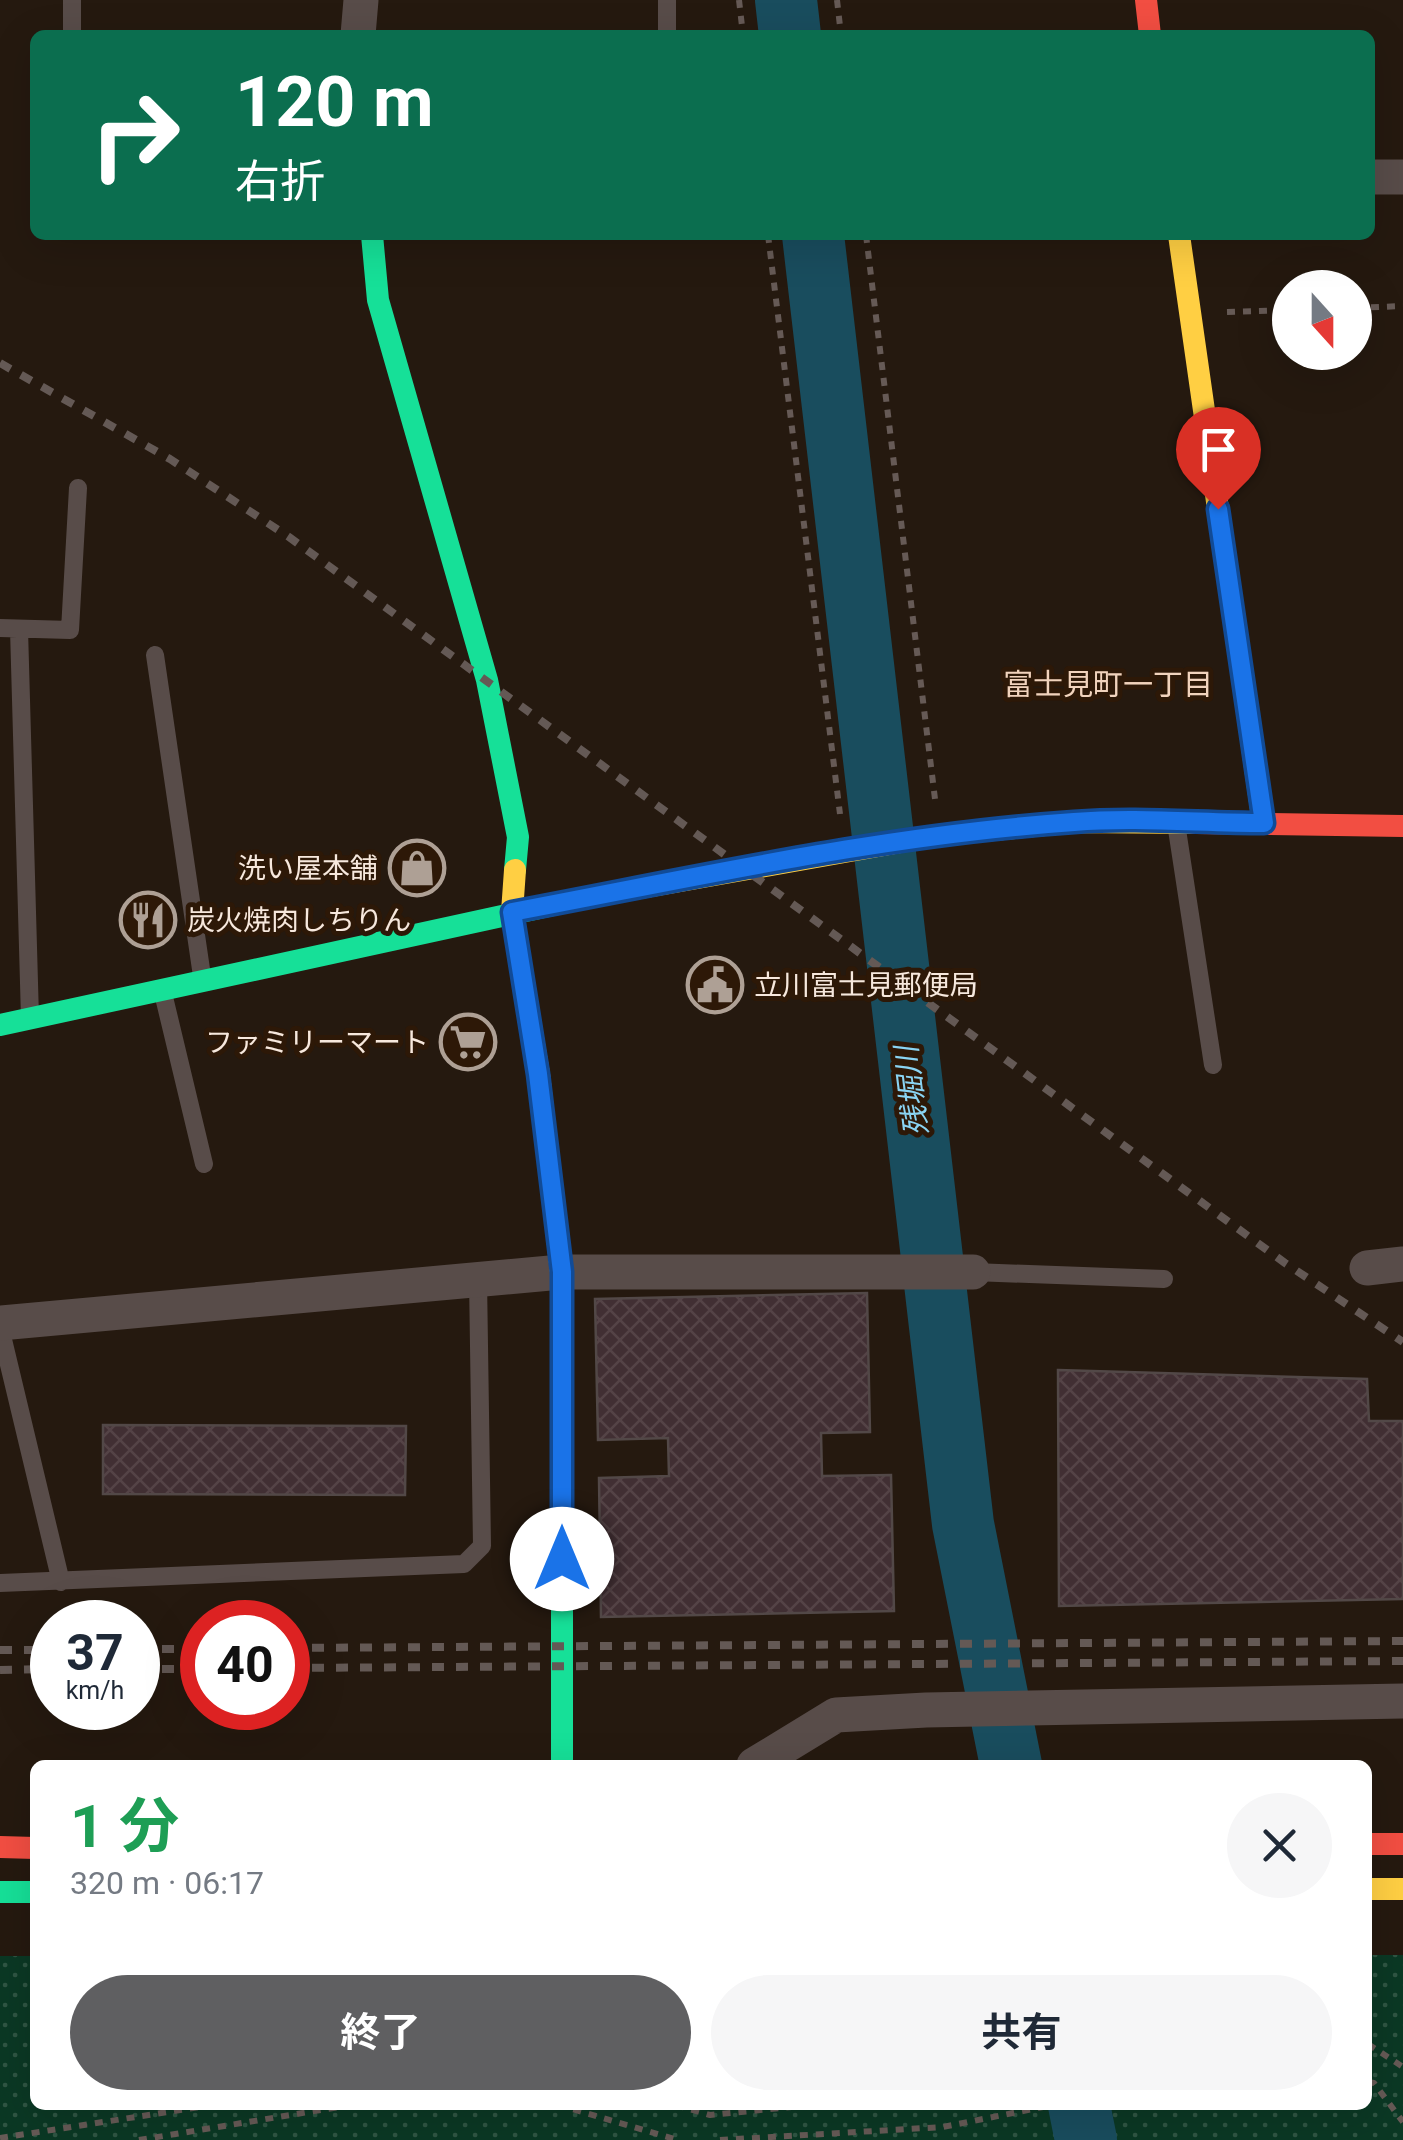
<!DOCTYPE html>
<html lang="ja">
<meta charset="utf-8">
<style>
:root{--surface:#fff;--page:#f6f6f7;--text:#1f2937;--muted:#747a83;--accent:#5f5f61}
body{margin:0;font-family:Roboto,"Noto Sans JP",sans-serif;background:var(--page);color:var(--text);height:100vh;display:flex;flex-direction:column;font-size:38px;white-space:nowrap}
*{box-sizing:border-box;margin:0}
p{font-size:32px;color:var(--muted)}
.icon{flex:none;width:55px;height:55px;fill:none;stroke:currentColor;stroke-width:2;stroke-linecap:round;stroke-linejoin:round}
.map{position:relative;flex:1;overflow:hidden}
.drawer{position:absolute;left:30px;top:1760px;width:1342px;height:350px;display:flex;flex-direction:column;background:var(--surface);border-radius:15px;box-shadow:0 10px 40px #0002}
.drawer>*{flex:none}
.guide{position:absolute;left:30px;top:30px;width:1345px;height:210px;border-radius:15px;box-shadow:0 10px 40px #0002;background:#0b6e4f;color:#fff;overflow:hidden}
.needle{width:65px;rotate:159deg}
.buttons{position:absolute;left:1272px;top:270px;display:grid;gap:20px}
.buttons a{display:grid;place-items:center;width:100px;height:100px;border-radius:50%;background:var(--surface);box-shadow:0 10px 40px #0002;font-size:50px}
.speed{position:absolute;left:30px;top:1600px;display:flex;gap:20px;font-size:50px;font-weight:700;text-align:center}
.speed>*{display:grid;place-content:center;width:130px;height:130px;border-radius:50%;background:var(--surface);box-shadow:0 10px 40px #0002;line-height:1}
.speed small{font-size:25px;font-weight:400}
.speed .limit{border:15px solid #d22;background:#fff;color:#111}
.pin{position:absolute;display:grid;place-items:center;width:85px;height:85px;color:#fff;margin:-102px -42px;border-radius:50% 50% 50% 0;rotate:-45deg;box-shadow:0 0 10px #0007}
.pin .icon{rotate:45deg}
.me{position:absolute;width:110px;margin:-55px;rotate:0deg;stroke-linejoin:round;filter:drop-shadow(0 0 8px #0008)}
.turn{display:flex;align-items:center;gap:35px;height:210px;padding:0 40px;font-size:45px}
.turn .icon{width:130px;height:130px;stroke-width:2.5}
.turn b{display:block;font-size:70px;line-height:85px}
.round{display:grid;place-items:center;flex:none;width:105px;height:105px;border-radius:52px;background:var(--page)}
.head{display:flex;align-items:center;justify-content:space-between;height:170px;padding:0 40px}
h1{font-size:60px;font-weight:700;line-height:75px;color:#1e9e55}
.action{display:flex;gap:20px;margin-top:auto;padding:20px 40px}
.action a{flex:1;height:115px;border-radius:60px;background:var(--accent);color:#fff;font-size:40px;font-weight:700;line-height:115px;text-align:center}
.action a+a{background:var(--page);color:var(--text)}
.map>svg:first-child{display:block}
.grass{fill:url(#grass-dots)}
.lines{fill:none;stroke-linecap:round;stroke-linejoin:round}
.river{stroke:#194d5e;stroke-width:62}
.building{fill:url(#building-cross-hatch);stroke:#524847;stroke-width:2.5}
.path{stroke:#665a56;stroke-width:6;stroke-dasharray:8 8;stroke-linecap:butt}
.lane{stroke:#584c49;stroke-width:18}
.street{stroke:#584c49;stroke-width:35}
.fast{stroke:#16e098;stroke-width:22}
.slow{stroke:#ffcf43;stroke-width:22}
.jam{stroke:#f24e42;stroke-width:22}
.rail{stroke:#645955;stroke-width:8;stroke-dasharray:12 12;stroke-linecap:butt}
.route-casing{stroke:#114b97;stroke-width:25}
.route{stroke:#1a73e8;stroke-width:18}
.labels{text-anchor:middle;stroke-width:10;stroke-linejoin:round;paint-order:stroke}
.poi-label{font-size:28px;fill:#f7e8dd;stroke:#2d1807;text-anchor:end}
.neighbourhood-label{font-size:30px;fill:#f1d3bd;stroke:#2d1807}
.water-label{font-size:30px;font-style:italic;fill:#8ad4f3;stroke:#2d1807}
</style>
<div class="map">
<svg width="1403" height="2140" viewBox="0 0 1403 2140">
<defs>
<pattern id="grass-dots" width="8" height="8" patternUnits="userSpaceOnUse" patternTransform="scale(2.5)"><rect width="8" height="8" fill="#0b3824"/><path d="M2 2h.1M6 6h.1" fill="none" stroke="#2f5543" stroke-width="1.8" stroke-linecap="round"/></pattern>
<pattern id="building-cross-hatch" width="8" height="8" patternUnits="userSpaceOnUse" patternTransform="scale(2.5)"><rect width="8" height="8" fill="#412f33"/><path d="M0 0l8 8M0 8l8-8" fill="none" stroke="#544346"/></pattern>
</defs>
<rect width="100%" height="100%" fill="#25190f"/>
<path class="grass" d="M1368,1955H1403V2140H0V1956H35V2105H1368Z"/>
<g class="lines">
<path class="river" d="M786,0L790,35
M813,235L963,1524L1011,1765
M1079,2105L1086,2140"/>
</g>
<path class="building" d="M867,1293L870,1432L821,1433L822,1476L891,1475L894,1611L601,1617L599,1478L669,1476L668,1438L598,1440L595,1299Z
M1058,1370L1367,1379L1369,1421H1403V1599L1059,1606Z
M103,1425L406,1426L405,1495L103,1494Z"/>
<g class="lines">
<path class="path" d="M739,0L743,35
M837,0L841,35
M768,235L840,814
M866,235L935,799
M1355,308L1403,306
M1227,312L1290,310
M1368,2044L1403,2067
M1368,2082L1374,2083L1403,2122
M558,2105L678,2140
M676,2105L710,2115L812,2105
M0,2138L213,2105
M139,2140L351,2105
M720,2140L943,2127L1053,2105"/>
<path class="lane" d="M72,0V35
M667,0V35
M0,628L70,630L78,488
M19,629L30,1018
M155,655L202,976
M1176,823L1213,1065
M163,993L204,1164
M973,1272L1164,1279
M0,1327L61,1582
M0,1583L464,1564L482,1546L478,1279"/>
<path class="street" d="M358,35L361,0
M1370,177H1403
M1367,1268L1403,1264
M0,1323L561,1272H973
M754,1765L836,1715L926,1710L1403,1701"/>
<path class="fast" d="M372,235L378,300L487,680L518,837L515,870
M1244,691L1263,823
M0,1025L590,897
M562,1563V1765
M0,1892H35"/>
<path class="slow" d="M1179,235L1244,691
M515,870L512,912L539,1074L561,1272L562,1563
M590,897L940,835L1077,822L1195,823
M1368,1889H1403"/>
<path class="jam" d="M1146,0L1150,35
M1195,823L1403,826
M1368,1844H1403
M0,1847L35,1848"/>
<path class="rail" d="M0,363L170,459L289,537L1285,1263L1403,1342
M288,1648L1403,1641
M138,1649H202
M0,1650H52
M288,1668L1403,1661
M138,1669H202
M0,1670L52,1669"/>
</g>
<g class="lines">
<g class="route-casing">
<path id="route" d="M562,1559V1272L538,1074L512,912C698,877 884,835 1074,822C1136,817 1201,823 1264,823L1218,509"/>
</g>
<use href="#route" class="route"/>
</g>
<defs>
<g id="shop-ring" transform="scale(2.875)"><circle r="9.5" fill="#2d1807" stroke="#aea095" stroke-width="1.5"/><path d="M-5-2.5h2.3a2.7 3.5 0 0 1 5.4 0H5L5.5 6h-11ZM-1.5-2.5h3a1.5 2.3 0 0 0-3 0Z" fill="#aea095"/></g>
<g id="restaurant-ring" transform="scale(2.875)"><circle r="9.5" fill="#2d1807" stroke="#aea095" stroke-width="1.5"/><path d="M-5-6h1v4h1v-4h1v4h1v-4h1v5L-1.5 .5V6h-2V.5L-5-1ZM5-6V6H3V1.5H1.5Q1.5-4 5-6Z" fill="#aea095"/></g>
<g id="civic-ring" transform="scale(2.875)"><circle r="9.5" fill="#2d1807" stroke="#aea095" stroke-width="1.5"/><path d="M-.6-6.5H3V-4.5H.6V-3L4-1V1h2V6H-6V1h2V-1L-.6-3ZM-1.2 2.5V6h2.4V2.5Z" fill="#aea095"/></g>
<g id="supermarket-ring" transform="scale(2.875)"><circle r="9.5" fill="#2d1807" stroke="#aea095" stroke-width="1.5"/><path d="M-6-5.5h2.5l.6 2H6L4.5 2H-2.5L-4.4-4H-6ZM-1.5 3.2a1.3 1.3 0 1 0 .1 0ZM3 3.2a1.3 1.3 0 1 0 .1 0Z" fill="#aea095"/></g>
</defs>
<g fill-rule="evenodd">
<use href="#shop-ring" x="417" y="868"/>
<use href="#restaurant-ring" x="148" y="920"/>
<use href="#civic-ring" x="715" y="985"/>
<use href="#supermarket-ring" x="468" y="1042"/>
</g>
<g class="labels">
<g class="poi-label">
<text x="378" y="878">洗い屋本舗</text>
<text x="187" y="930" text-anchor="start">炭火焼肉しちりん</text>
<text x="754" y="995" text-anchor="start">立川富士見郵便局</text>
<text x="429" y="1052">ファミリーマート</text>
</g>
<g class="neighbourhood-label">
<text x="1108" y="695">富士見町一丁目</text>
</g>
<g class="water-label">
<text transform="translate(912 1091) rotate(-97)" y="10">残堀川</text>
</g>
</g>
</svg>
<div class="buttons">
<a><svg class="needle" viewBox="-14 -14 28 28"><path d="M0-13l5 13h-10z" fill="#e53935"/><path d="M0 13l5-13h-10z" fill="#747a83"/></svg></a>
</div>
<div class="speed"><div>37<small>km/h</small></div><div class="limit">40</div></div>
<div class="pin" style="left:1218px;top:509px;background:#d93025"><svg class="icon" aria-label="arrive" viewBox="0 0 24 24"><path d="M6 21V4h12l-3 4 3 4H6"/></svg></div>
<svg class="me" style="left:562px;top:1559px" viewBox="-20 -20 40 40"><circle r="19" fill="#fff"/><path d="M0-13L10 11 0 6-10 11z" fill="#1a73e8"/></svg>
<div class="guide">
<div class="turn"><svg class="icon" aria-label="right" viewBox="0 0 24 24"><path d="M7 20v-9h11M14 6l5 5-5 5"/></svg><div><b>120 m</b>右折</div></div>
</div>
<section class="drawer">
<div class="head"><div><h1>1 分</h1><p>320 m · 06:17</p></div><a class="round"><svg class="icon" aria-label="close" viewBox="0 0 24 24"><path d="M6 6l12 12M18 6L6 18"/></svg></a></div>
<div class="action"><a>終了</a><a>共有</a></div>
</section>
</div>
